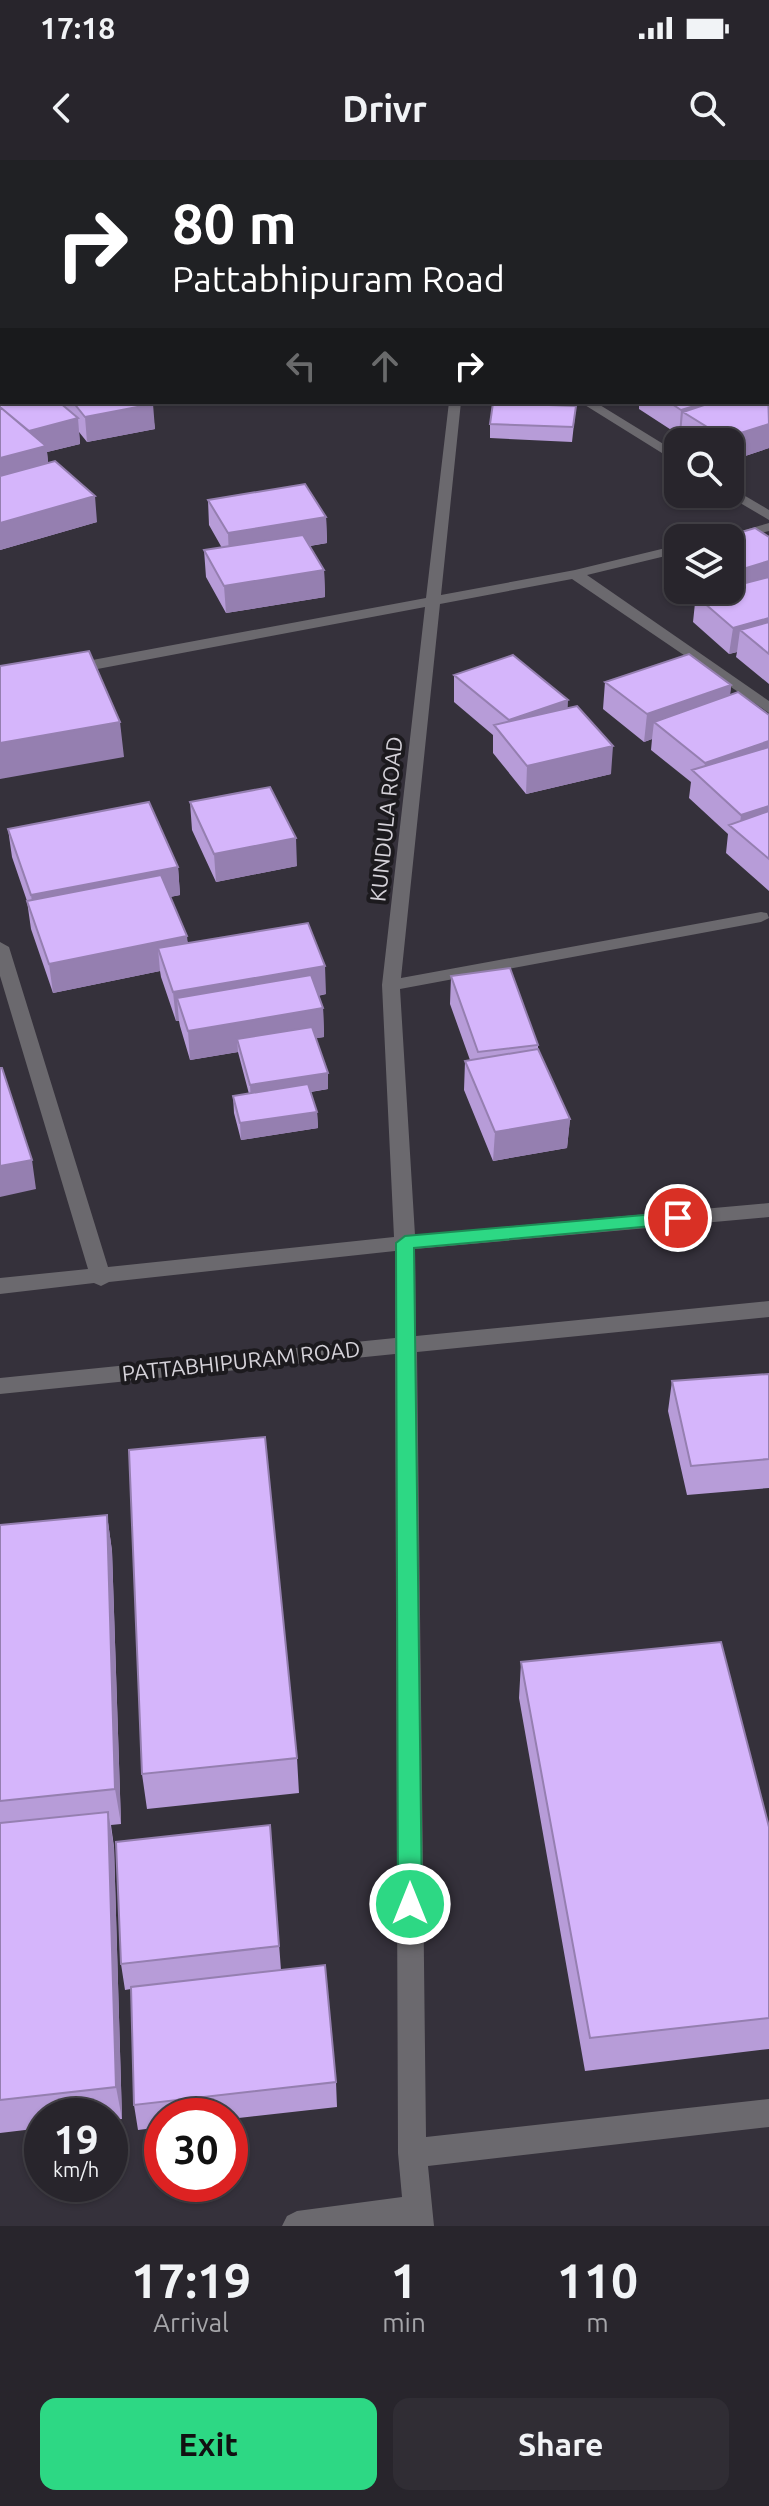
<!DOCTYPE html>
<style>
:root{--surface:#28252c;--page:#302d34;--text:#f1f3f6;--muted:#a5a5a9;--line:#444248;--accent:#2dd884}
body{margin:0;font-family:Ubuntu,sans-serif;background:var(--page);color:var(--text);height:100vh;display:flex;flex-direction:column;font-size:30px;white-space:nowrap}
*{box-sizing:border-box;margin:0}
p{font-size:26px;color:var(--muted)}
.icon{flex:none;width:44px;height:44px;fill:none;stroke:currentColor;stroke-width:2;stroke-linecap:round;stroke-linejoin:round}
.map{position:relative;height:2066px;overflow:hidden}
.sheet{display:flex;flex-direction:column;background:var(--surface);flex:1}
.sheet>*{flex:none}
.banner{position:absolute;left:0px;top:0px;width:770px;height:244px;box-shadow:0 2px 6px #0004,0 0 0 2px var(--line);background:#202124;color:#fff;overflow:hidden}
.tools{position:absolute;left:664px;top:268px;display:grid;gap:16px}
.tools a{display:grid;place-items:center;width:80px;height:80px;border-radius:16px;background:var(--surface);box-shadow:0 2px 6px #0004,0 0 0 2px var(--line);font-size:40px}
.speed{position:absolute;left:24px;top:1938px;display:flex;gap:16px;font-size:40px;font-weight:700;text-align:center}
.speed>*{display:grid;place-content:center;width:104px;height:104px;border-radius:50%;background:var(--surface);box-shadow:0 2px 6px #0004,0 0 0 2px var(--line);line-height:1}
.speed small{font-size:20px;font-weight:400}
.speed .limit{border:12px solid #d22;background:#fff;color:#111}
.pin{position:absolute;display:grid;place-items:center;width:68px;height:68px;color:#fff;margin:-34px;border:4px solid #fff;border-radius:50%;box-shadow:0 2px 8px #0007}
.me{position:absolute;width:88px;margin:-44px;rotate:0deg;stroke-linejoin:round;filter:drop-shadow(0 0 6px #0008)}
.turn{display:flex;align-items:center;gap:28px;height:168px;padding:0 40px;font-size:36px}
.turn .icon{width:104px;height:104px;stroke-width:2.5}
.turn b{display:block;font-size:56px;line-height:68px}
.lanes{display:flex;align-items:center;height:76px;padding:0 40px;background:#0003;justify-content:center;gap:40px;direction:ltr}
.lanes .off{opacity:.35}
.eta{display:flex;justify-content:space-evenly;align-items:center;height:136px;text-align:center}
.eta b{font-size:48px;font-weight:600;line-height:56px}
.primary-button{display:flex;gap:16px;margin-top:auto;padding:16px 40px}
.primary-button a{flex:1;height:92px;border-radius:16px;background:var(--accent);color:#111;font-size:32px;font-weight:600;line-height:92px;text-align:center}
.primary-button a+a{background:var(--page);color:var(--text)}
.status{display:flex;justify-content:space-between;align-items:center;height:56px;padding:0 40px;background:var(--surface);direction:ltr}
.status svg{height:22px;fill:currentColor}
header{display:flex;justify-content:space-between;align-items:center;height:104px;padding:0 40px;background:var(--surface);font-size:36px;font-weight:600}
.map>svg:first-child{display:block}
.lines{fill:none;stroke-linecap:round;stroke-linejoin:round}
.minor{fill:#6b696e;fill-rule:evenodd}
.wall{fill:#b79cd8}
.shaded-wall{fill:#957fb0}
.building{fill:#d5b5fb;stroke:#957fb0;stroke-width:2}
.route{fill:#2dd884;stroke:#1d8c56;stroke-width:2}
.labels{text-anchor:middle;stroke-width:8;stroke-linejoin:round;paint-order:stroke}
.street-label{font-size:22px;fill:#d5d2d9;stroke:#1c1a1e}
</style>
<div class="status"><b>17:18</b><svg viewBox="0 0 49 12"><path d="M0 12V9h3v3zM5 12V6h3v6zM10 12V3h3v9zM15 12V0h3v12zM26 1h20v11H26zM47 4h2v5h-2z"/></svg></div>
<header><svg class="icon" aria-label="back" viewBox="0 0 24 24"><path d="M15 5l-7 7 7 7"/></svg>Drivr<svg class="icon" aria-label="search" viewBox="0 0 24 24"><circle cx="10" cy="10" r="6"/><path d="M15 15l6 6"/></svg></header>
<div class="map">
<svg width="769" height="2066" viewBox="0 0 769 2066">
<rect width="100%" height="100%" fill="#35313b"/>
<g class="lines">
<path class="minor" d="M469,0H479V2H469Z
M0,86H2V94H0Z
M768,118H769V124H768Z
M449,242H461L441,435L575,410L678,385V393L587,415L769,541V553L572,419L440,444L401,818L761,752L767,753L769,758L761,762L400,829L415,1075L769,1043V1057L415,1089L416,1176L769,1141V1157L417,1192L426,1977L769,1939V1967L428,2006L434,2066H282L287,2056L297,2051L402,2037L398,1993L395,1194L0,1234V1218L395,1178V1091L109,1122L101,1126L94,1123L0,1134V1118L88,1109L0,816V782L9,787L108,1107L394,1077L382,825L425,447L71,514L63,509L71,504L426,438Z
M580,242H595L678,293V303Z
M730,327L769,350V360L725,334H730Z
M769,363V371L730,381V378H717Z"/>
</g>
<path class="wall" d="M183,0H429V2H183Z
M554,0H657L656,2H559Z
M768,26H769V97L768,96Z
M0,226L2,242H151L155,269L87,282L79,272L80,284L47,292L48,303L97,362L0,390Z
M639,242H768L769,288L730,301V282H688L680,277L681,274L679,275L639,249Z
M576,246L572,282L490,278V264Z
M208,340L326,357L327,383L310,386L324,410L325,437L226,453L206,417L204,390L222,388L209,365Z
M769,377V524L736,497L737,492L729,494L693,462L695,443L678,430H730Z
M678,391V430L665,420L668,394Z
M454,515L568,548L611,614L526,634L493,593V575L454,542Z
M605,522L731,525L730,535L769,555V731L726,693L728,674L689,638L691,622L651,590L652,579L644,582L603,549Z
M190,642L297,706L216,722L192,670Z
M8,669L178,707L180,735L170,737L188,783L326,834L318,836L323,848L324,877L316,878L328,929L311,932L317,952L318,968L241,980L234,953L233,936L249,934L238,892L190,900L180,866L179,861H176L161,817L160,811L53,833L31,769L27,741L12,697Z
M451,816L538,885V890L570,959L567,988L493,1001L464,930L465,901L470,900L450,844Z
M769,1214V1328L687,1335L668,1251L672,1221Z
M107,1355L112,1391L121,1664L111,1665L114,1687L122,1959L110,1960V1956H42V1968L0,1973V1365Z
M521,1502L769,1667V1889L585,1911L519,1538Z
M297,1598L299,1633L147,1649L142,1614Z
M270,1665L281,1810L336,1922L337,1947L230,1959V1956H162V1967L138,1970L134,1945L131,1829L125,1830L121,1804Z"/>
<path class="shaded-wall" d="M44,0H61L62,2H34Z
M410,0H429V2H402Z
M617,0H657L656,2H610Z
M0,8H2V31H0Z
M708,242H743L683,252L681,274L679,275L681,250Z
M153,244L155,269L87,282L85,257Z
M78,258L80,284L47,292L50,322L0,336V298L27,272Z
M769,264V288L730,301V282H725V278Z
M95,336L97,362L0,390V363Z
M326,357L327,383L229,399L228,373Z
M769,401V426L702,441L703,430H730V413Z
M324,410L325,437L226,453L224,426Z
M769,458V484L740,470L737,492L729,494L733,468Z
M731,525L728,553L654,562L652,579L644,582L647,554Z
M568,540L567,568L508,583L509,560Z
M120,562L124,597L0,619V583Z
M769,581V607L703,621L705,603Z
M613,586L611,614L526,634L527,606Z
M769,646V673H739L741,655Z
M296,678L297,706L216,722L214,694Z
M178,707L180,735L35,763L31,735Z
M187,776L190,805L158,788L160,811L53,833L49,804Z
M325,806L326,834L184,860L177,838L179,861H176L173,832Z
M323,848L324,877L241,891L237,879L238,892L190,900L188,871Z
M328,913V929L251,941L250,925Z
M317,952L318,968L241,980L240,963Z
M570,959L567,988L493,1001L495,972Z
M32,1000L36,1029L0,1037V1006Z
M107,1355L112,1391L121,1664L115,1629Z
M108,1652L114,1687L122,1959L116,1927Z"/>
<path class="building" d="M0,0H44L34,2H2V8H0Z
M223,0H313L304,2H214Z
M320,0H410L402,2H311Z
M590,0H617L610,2H595Z
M0,226H2V242H59L78,258L29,271L0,247Z
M768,231L769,264L725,278L683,252L713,242H768Z
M73,242H151L153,244L85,257Z
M669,242H708L681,250Z
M493,243L576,246L573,267L490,264Z
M0,247L46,286L0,298Z
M55,301L95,336L0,363V316Z
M305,324L326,357L228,373L208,340Z
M755,368L769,377V401L730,413V378H721Z
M303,375L324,410L224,426L204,390Z
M678,391V401L668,394Z
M769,417V458L733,468L696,436L719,430H730V427Z
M769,462V494L740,470Z
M89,491L120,562L0,583V506Z
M689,494L731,525L647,554L605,522Z
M513,495L568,540L509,560L454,515Z
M738,532L769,555V581L705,603L654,562Z
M577,546L613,586L527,606L494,565Z
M769,587V646L741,655L692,610Z
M270,627L296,678L214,694L190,642Z
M149,642L178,707L31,735L8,669Z
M769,651V699L729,665Z
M161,715L187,776L49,804L27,741Z
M308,763L325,806L173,832L158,788Z
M510,808L538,885L478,892L451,816Z
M311,815L323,848L188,871L177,838Z
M312,867L328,913L250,925L237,879Z
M538,889L570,959L495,972L465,901Z
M0,908H2L32,1000L0,1006Z
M308,924L317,952L240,963L233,936Z
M769,1214V1299L691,1306L672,1221Z
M265,1277L297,1598L142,1614L129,1290Z
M107,1355L115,1629L0,1641V1365Z
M721,1482L769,1667V1858L590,1878L521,1502Z
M108,1652L116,1927L0,1940V1663Z
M270,1665L279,1786L121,1804L116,1682Z
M325,1805L336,1922L134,1945L131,1827Z"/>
<path class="route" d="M678,1052L685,1054V1063L414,1088L422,1744L419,1752L410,1755L402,1752L398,1744L396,1083L405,1076Z"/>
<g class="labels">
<g class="street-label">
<text transform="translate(386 659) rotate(-84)" y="8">KUNDULA ROAD</text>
<text transform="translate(241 1201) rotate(-6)" y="8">PATTABHIPURAM ROAD</text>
</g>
</g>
</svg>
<div class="tools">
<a><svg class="icon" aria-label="search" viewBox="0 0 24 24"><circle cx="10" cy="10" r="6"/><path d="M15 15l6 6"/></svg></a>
<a><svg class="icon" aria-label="layers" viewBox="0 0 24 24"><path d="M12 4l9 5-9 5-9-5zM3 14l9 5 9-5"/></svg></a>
</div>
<div class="speed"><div>19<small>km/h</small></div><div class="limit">30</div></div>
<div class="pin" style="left:678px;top:1058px;background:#d93025"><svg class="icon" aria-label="arrive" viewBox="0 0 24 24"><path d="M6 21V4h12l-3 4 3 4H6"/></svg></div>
<svg class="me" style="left:410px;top:1744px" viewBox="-20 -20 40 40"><circle r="17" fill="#2dd884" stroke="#fff" stroke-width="3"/><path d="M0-11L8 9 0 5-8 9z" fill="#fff"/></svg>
<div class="banner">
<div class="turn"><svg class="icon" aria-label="right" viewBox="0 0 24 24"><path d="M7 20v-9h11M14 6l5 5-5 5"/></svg><div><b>80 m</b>Pattabhipuram Road</div></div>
<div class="lanes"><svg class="icon off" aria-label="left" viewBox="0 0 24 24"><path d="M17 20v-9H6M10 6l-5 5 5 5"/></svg><svg class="icon off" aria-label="ahead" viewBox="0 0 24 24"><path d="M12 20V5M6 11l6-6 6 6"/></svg><svg class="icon" aria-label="right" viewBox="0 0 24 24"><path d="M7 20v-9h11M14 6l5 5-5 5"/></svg></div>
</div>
</div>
<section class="sheet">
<div class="eta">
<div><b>17:19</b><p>Arrival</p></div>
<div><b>1</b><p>min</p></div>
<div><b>110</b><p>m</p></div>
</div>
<div class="primary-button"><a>Exit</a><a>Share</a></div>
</section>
